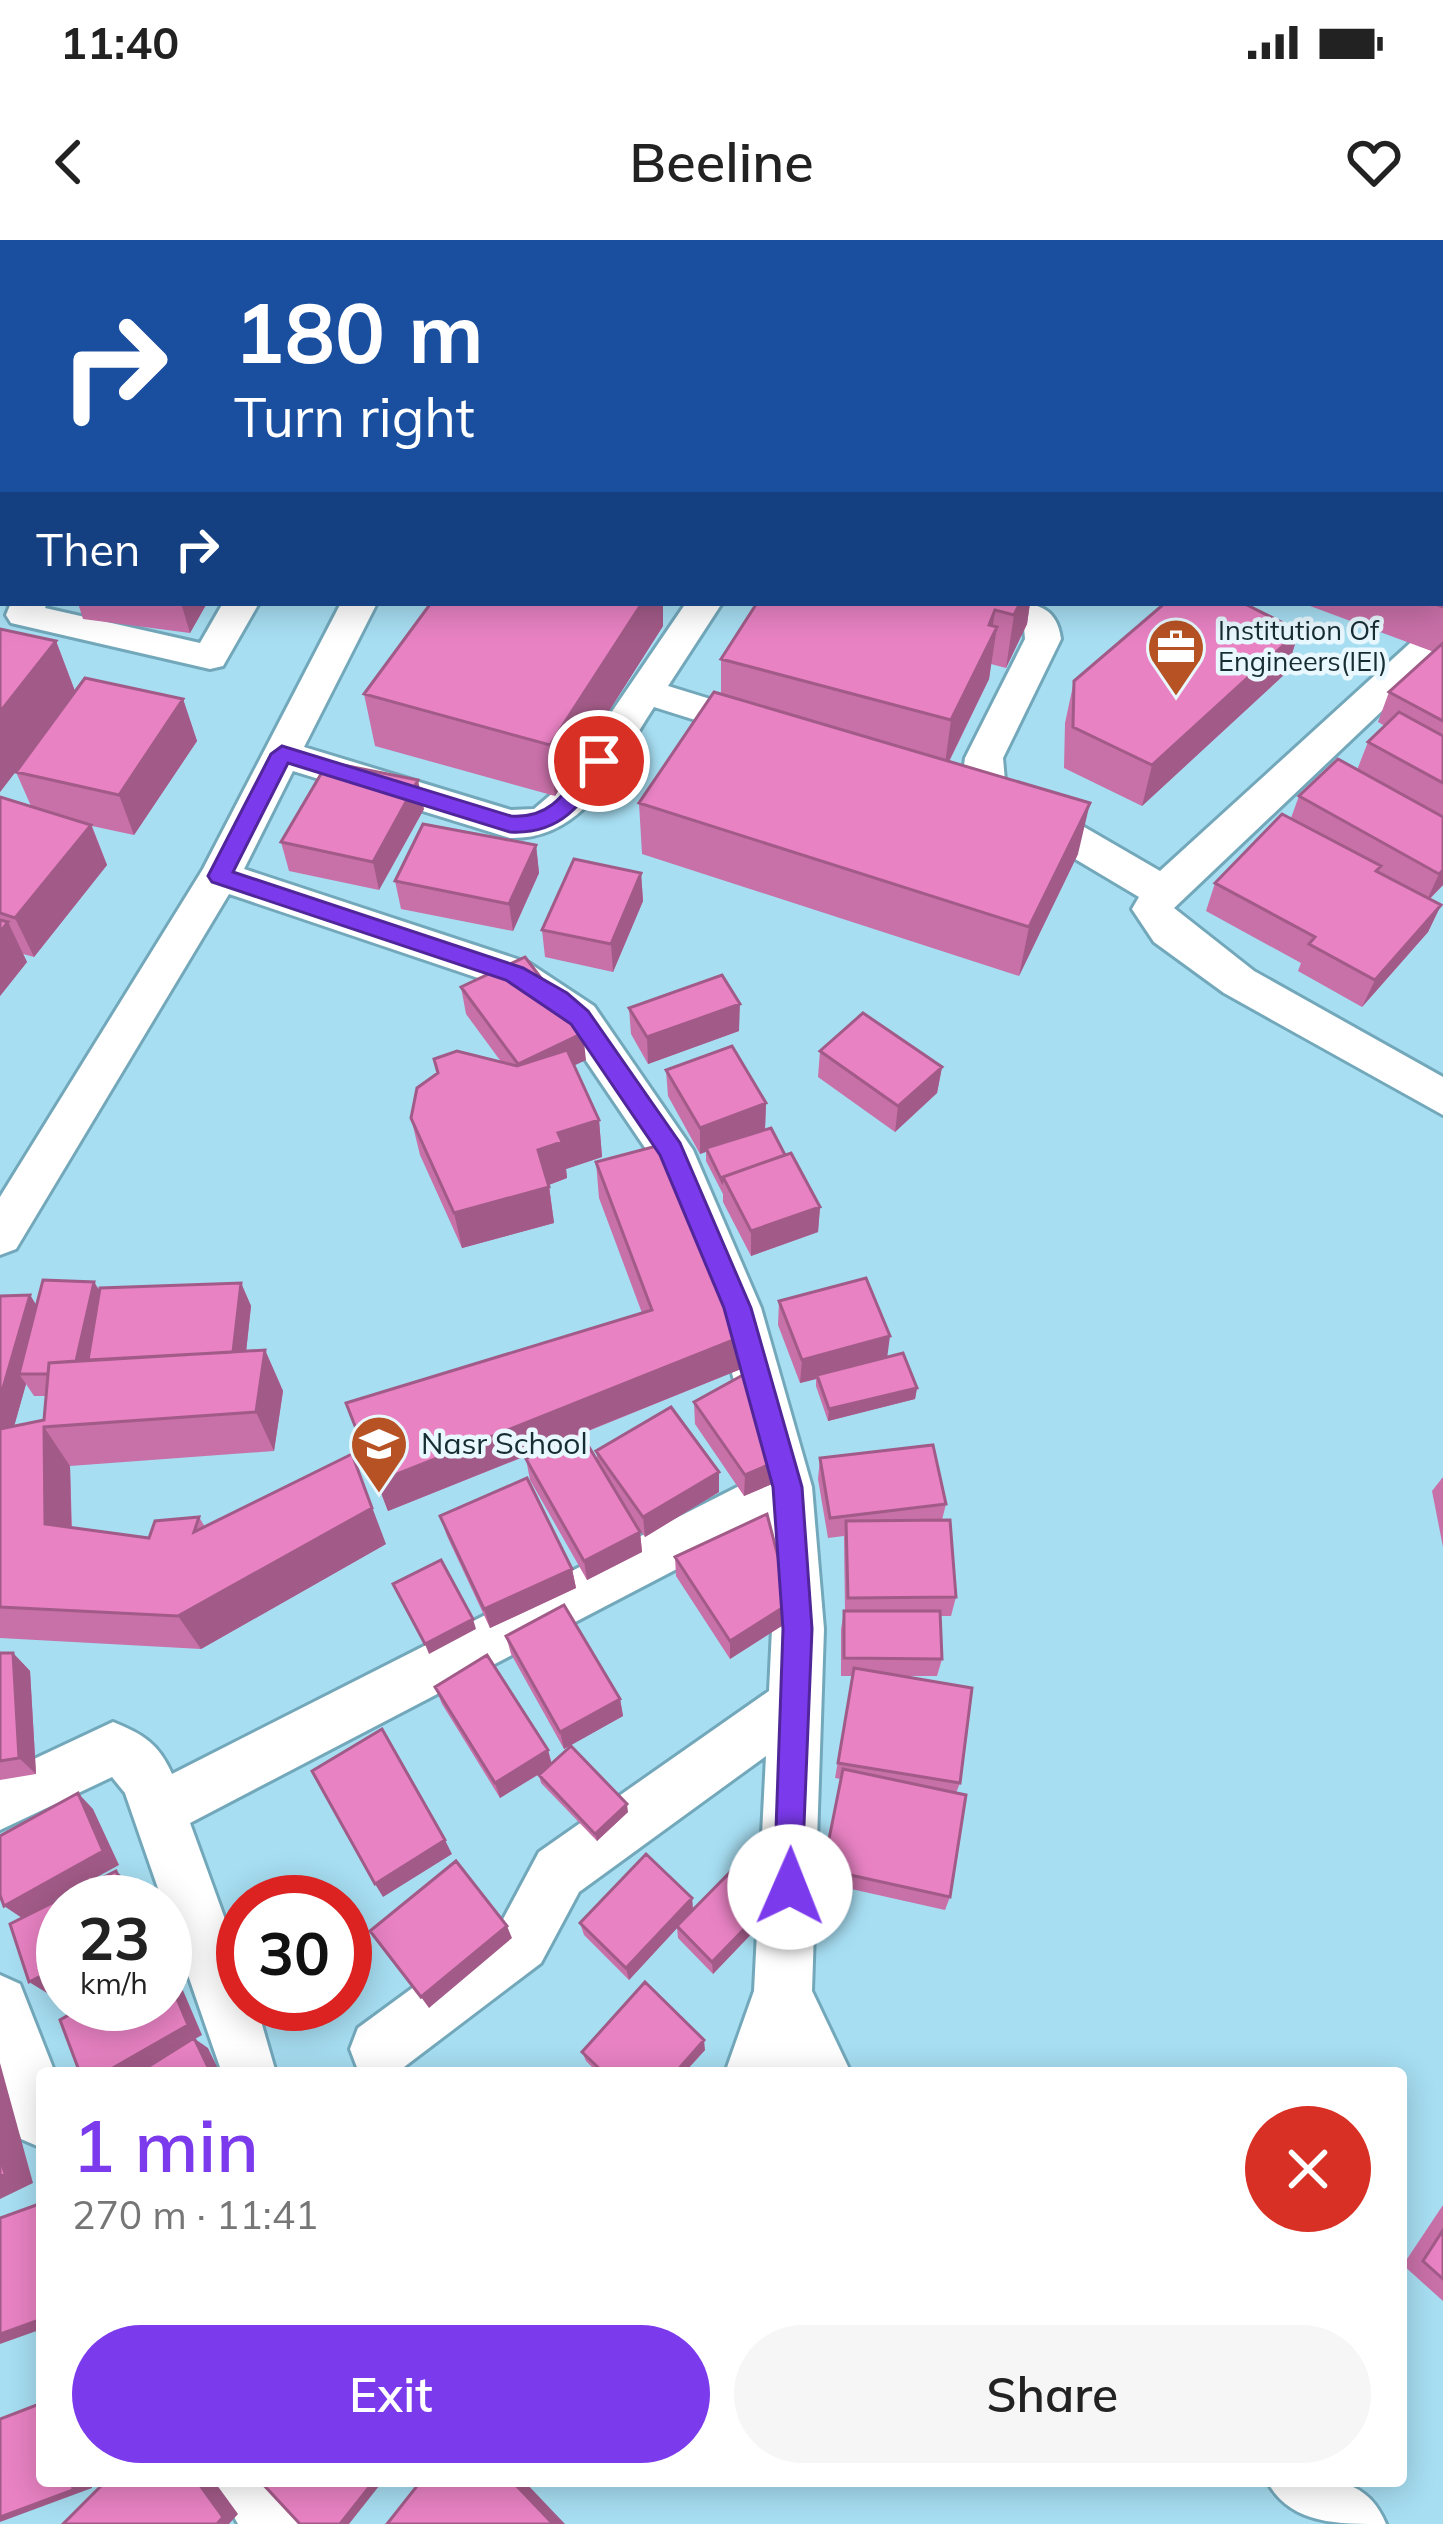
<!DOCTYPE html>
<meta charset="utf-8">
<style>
:root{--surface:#fff;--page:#f6f6f6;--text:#222;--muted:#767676;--accent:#7c3aed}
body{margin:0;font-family:Mulish,sans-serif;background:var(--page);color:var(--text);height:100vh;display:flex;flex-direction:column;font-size:45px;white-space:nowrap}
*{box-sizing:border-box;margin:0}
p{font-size:39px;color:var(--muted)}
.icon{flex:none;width:66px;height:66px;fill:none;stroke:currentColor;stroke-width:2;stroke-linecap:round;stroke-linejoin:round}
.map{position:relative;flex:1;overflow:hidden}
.drawer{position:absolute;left:36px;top:1827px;width:1371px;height:420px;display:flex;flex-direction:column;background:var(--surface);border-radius:12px;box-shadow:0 6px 30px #0003}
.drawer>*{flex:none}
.hud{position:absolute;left:0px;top:0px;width:1443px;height:366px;box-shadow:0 6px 30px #0003;background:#1a4fa0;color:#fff;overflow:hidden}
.speed{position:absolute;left:36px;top:1635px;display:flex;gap:24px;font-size:60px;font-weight:700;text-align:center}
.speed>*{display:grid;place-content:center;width:156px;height:156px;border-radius:50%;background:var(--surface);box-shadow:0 6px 30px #0003;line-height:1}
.speed small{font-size:30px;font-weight:400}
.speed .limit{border:18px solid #d22;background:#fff;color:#111}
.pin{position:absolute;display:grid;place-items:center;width:102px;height:102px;color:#fff;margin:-51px;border:6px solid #fff;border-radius:50%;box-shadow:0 3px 12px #0007}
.me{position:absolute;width:132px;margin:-66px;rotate:1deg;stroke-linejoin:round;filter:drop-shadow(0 0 9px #0008)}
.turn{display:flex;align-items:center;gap:42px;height:252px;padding:0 36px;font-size:54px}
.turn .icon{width:156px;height:156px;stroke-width:2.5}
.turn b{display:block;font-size:84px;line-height:102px}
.then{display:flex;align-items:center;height:114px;padding:0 36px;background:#0003;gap:24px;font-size:45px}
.round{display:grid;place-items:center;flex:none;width:126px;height:126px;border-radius:63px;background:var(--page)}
.summary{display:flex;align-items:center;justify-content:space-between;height:204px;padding:0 36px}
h1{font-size:72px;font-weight:600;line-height:90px;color:var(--accent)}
.primary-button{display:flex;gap:24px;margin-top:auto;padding:24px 36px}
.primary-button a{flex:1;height:138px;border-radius:72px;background:var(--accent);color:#fff;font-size:48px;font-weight:600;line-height:138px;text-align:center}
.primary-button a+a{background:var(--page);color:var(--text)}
.status{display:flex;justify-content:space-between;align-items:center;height:84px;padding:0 60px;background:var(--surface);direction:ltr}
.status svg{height:33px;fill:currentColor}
header{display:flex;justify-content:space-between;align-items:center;height:156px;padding:0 36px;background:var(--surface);font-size:54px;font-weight:600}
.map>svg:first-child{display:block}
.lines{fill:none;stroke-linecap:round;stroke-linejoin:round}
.stream{fill:#44d39a;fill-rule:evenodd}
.service-casing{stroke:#73a8bb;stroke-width:6}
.minor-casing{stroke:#73a8bb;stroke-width:6}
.tertiary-casing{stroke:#73a8bb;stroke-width:6}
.secondary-casing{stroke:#73a8bb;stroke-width:6}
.primary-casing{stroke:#73a8bb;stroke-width:6}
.trunk-casing{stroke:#73a8bb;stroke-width:6}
.service{fill:#fff;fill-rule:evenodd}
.minor{fill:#fff;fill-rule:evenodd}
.tertiary{fill:#fff;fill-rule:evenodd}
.secondary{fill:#fff;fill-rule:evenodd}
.primary{fill:#fff;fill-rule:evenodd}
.trunk{fill:#fff;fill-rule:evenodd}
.wall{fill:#c870a8;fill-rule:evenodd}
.shaded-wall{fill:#a25b88}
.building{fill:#e882c3;stroke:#a25b88;stroke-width:3}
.route{fill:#7c3aed;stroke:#51269a;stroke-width:3}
.labels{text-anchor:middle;stroke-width:9;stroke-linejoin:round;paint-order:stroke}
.far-poi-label{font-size:27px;fill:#172d34;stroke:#e8f8fe;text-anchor:start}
.poi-label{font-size:30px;fill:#172d34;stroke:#e8f8fe;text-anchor:start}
</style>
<div class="status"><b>11:40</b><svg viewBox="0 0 49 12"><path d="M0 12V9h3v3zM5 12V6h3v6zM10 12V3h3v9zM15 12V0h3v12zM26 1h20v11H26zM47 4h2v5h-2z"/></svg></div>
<header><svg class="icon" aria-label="back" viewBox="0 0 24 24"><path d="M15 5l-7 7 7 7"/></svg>Beeline<svg class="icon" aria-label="heart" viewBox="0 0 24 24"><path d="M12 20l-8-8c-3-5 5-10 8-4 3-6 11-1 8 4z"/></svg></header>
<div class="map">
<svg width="1443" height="2284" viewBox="0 0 1443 2284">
<rect width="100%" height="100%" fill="#a7def2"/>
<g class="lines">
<path class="stream" d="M480,0H491L493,3H482Z"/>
<g class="service-casing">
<path id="service" d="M579,0H598L601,3H582Z"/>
</g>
<g class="minor-casing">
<path id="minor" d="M0,293L3,294V316L0,315Z
M11,363H47L45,368L200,403L223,363H259L223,426L210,429L11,383L6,375Z
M341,363H377L304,507L511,570L534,569L562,545L686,363H722L668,446L775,479L781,488L775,497L762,501L654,467C617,523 587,600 510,598L293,531L244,629L529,723L594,766L693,910L761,1068L812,1247L824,1389L812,1751L851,1833H725L754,1751L766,1516L579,1652L541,1723L400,1830H358L350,1809L358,1788L501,1683L539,1612L769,1451L772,1389L765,1283L190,1583L243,1729V1764H256L276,1833H222L125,1553L112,1537L0,1590V1535L113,1482C143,1494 159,1504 172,1534L759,1236L715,1068L652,918L564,788L499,745L229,654L16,1009L0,1015V957L203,629Z
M995,363C1027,363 1056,360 1061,399L1003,518L1005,541L1160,631L1430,385L1443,381V413L1174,668L1254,731L1443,837V875L1224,753L1154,702L1132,669L1139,657L976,560L963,533L965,518L1025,399L1024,388Z
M0,1735L20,1744L55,1833H42V1908L21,1899L0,1844Z
M214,2241H287L311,2284H238Z
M1267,2241C1318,2241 1364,2230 1386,2284C1335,2284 1290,2284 1267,2241Z"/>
</g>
<g class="tertiary-casing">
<path id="tertiary" d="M0,103H3V129H0Z"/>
</g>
<g class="secondary-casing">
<path id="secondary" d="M0,0H20L22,3H3V20Z"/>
</g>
<g class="primary-casing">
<path id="primary" d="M106,0H151L104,3Z
M186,0H231L184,3Z"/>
</g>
<g class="trunk-casing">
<path id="trunk" d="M332,0H375L377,3H334Z
M3,18V44L0,45V19Z
M0,88H3V114H0Z"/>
</g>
<use href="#service" class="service"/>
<use href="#minor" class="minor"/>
<use href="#tertiary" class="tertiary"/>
<use href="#secondary" class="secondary"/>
<use href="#primary" class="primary"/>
<use href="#trunk" class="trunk"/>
</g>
<path class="wall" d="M1224,0H1443V89L1440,88V13L1443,10L1440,9V3H1231Z
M1440,171L1443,172V645L1430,659L1441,665L1428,692L1362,767L1298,731L1301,723L1206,671L1215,643L1291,578L1299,556L1357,530L1368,502L1385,486L1378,482L1389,452L1434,412L1302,363H1440Z
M78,363H207L190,393L83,379Z
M757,363H1030L1027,384L1006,428L991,424L989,439L949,522L1078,614L1019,736L642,614L639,563L721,454V419Z
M663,386L555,556L375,506L364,454Z
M0,389L56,401L75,451L183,459L197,501L134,595L92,586L107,625L34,717L23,714L27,722L0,756V557L31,566L16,532L19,527L0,552Z
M1299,391L1286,433L1142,566L1064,528L1065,483L1074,441Z
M424,569L379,650L289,631L281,602Z
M536,605L539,633L513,691L401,669L395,641Z
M641,633L643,661L613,732L545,717L542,690Z
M461,747L586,820L574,825L599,880L602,917L566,929L567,938L549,945L554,983L462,1008L420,915L411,878L437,834L434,819L502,823L466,774Z
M629,768L739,791L648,824L631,794Z
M820,811L942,827L937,853L895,892L818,837Z
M666,830L766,863L765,889L820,967L818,992L751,1016L723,962V954L706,921V912L700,914L668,856Z
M596,922L751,1125L581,1194L598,1222L596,1211L719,1232V1252L645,1297L631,1278L640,1292L642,1312L587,1340L530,1240L526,1219L561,1202L388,1271L346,1163L642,1073L599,958Z
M94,1042L100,1051L241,1043L251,1066L246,1112L265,1110L283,1151L274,1211L70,1226L72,1288L149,1298L199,1277L205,1287L386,1304L201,1409L0,1398V1056L30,1055L36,1065ZM26,1144L34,1156H46L44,1180L14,1186Z
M779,1061L887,1117L917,1148L915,1159L828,1181L816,1146V1139L800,1143L778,1085Z
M694,1162L773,1223L772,1244L744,1256L695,1184Z
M820,1218L946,1264L942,1280L956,1357L951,1376H940L942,1419L937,1436H904L960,1543L956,1553L950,1657L945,1670L820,1642L841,1539L835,1538L853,1436H841V1389L844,1371H845L844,1296L828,1298L818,1239Z
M1443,1237V1307L1432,1251Z
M440,1276L572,1329L576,1348L490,1388L447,1296Z
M675,1317L790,1363L788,1382L730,1419L676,1336Z
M506,1396L620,1459L623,1476L564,1509L511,1414Z
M0,1413H13L30,1431L36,1534L0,1540Z
M435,1447L548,1510L552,1524L628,1572L597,1601L541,1543L539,1535L544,1531L500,1558L442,1464Z
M785,1647L784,1660L713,1734L678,1698L677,1688L629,1740L584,1695L580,1683L692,1658L693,1670Z
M705,1810L684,1833H598L586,1821L582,1812Z
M1443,1965V2061L1403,2025Z"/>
<path class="shaded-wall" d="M3,259V289L0,281V262Z
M181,363H207L190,393Z
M642,363H663V386L555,556L550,505Z
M1020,363H1030L1027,384L1006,428L1014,375Z
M995,370L991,399L997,387L989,439L944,531L951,480Z
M1299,391L1286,433L1142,566L1152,525Z
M56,401L76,454L0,552V472Z
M183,459L197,501L134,595L119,555Z
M418,540L424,569L379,650L373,622Z
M1090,563L1078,614L1019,736L1029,687Z
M91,585L107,625L34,717L15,678Z
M536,605L539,633L513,691L509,664Z
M1443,630V645L1426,662L1439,634Z
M641,633L643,661L613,732L611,704Z
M1441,665L1428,692L1362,767L1375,740Z
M8,682L27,722L0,756V692Z
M740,764L739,791L648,824L647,797Z
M583,793L586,820L522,850L518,824Z
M942,827L937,853L895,892L898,866Z
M766,863L765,889L700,914V888Z
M599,880L602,917L566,929L567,938L543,947L538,910L558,893Z
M549,947L554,983L462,1008L454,973Z
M820,967L818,992L751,1016V991Z
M94,1042L108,1065L92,1133L73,1135Z
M241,1043L251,1066L242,1149L232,1127Z
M30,1055L45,1079L19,1134L26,1144L10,1201L0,1188V1158Z
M751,1093V1125L388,1271L377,1242Z
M890,1096L887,1119L817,1135L816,1139L800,1143L802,1120Z
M265,1110L283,1151L274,1211L256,1172Z
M917,1148L915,1159L828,1181L829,1169Z
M44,1187L70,1226L72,1320L45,1284Z
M352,1214L386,1304L201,1409L178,1376Z
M773,1223L772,1244L744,1256L745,1235Z
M719,1232V1252L645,1297L643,1277Z
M640,1292L642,1312L587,1340L584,1321Z
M572,1329L576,1348L490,1388L484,1369Z
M790,1363L788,1382L730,1419V1401Z
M473,1379L476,1389L429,1414L425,1404Z
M13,1413L30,1431L36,1534L19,1518Z
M620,1459L623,1476L564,1509L560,1492Z
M548,1510L552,1526L500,1558L495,1543Z
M78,1553L93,1569L119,1625L22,1678L4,1666Z
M627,1564L628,1572L597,1601L595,1594Z
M445,1600L452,1614L383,1657L375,1644Z
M116,1631L132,1645L138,1662H128Z
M785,1647L784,1660L713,1734L712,1722Z
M692,1658L693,1671L629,1740L626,1728Z
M507,1686L512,1698L429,1768L421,1757Z
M63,1725V1745L47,1753L29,1742Z
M165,1725L176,1734L202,1795L195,1799L208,1808L220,1833H211L194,1799L136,1833H104L165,1730Z
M704,1800L705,1810L684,1833H675Z
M0,1823L33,1943L0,1959Z
M42,2079V2089L0,2104V2094Z
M72,2241H92V2248L0,2282V2277Z
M197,2241H214L238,2274L229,2284H217Z
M374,2241H383L349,2284H340Z
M512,2241H524L565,2284H553Z"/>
<path class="building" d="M946,0H1010L1017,3H942Z
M1274,0H1308L1307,3H1271Z
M1312,0H1435L1432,3H1320Z
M1443,10V55L1440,54V13Z
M1440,171L1443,172V212L1440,211Z
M0,181L3,182V259L0,262Z
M1440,218L1443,219V263L1440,262Z
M1440,277L1443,278V367L1433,363H1440Z
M431,363H642L550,505L364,454Z
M757,363H1020L1014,375L995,370L989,385L997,387L951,480L721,419Z
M1165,363H1243L1299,391L1152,525L1073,487L1074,441Z
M0,389L56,401L0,472Z
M1443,403V481L1389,452Z
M85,438L183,459L119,555L16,532Z
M714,452L1090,563L1029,687L639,563Z
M1399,472L1443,496V543L1368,502Z
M1338,519L1443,577V630L1439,634L1299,556Z
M328,522L418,540L373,622L281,602Z
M0,557L91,585L15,678L0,673Z
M1282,574L1381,626L1376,631L1441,665L1375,740L1309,704L1315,697L1215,643Z
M423,584L536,605L509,664L395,641Z
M574,619L641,633L611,704L542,690Z
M0,680L8,682L0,692Z
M525,717L583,793L518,824L461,747Z
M722,735L740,764L647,797L629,768Z
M863,773L942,827L898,866L820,811Z
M732,806L766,863L700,888L666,830Z
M567,810L599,880L558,893L562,902L538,910L549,947L454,973L411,878L417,848L438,833L434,819L457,811L517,826Z
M771,888L785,915L723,937L722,941L706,908Z
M664,904L751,1093L377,1242L346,1163L652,1070L596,922Z
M791,913L820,967L751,991L723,937Z
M866,1038L890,1096L802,1120L779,1061Z
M43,1040L94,1042L76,1121L49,1123L48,1134H19Z
M241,1043L233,1112L88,1120L100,1048Z
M30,1055L0,1158V1056Z
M265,1110L256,1172L44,1187L45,1284L149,1298L155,1281L199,1277L194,1292L352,1214L372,1268L178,1376L0,1367V1189L44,1180L49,1123Z
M903,1113L917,1148L829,1169L817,1135Z
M752,1130L773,1223L745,1235L694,1162Z
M671,1167L719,1232L643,1277L596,1211Z
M580,1192L640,1292L584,1321L526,1219Z
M933,1205L946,1264L830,1278L820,1218Z
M527,1238L572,1329L484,1369L440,1276Z
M767,1274L790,1363L730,1401L675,1317Z
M950,1280L956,1357L848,1358L846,1281Z
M441,1320L473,1379L425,1404L393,1344Z
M564,1365L620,1459L560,1492L506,1396Z
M844,1371H940L942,1419L844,1418Z
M0,1413H13L19,1518L0,1521Z
M487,1415L548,1510L495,1543L435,1447Z
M854,1428L972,1448L960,1543L838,1523Z
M382,1489L445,1600L375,1644L312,1531Z
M571,1506L627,1564L595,1594L539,1535Z
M843,1529L966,1555L950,1657L823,1629Z
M78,1553L103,1611L4,1666L0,1655V1596Z
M750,1612L785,1647L712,1722L677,1686Z
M646,1614L692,1658L626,1728L580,1683Z
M456,1621L507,1686L421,1757L370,1691Z
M116,1631L128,1662H63V1725L29,1742L10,1684Z
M165,1730L188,1785L104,1833H80L60,1780L88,1764H165Z
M645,1742L704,1800L675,1833H604L582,1812Z
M194,1798L211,1833H138Z
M0,1915L5,1934L0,1936Z
M42,1963V2079L0,2094V1978Z
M1443,1990V2039L1423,2021Z
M42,2163V2241H72L73,2250L0,2277V2179Z
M106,2241H197L223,2277L217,2284H63Z
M260,2241H374L340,2284H300Z
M421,2241H512L553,2284H387Z"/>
<path class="route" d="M282,506L511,576C555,579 567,548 591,516H607L610,521C583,562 563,595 510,592L288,523L233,632L523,728L567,753L588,771L680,903L751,1068L802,1247L812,1389L801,1658L790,1663L779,1658L774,1647L783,1389L773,1247L724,1068L660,915L571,784L506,740L212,642L208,636L271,514Z"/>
<defs>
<g id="office-pin" transform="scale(3)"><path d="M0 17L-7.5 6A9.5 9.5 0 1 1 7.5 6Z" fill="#b75224" stroke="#e8f8fe"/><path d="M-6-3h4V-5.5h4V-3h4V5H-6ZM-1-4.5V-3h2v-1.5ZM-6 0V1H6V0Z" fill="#fff"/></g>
<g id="school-pin" transform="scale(3)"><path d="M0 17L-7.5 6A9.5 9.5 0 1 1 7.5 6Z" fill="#b75224" stroke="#e8f8fe"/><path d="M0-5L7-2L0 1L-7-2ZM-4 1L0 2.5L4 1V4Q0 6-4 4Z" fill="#fff"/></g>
</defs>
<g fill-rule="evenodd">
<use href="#office-pin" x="1176" y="407"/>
<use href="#school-pin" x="379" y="1204"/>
</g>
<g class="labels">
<g class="far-poi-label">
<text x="1218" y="400">Institution Of<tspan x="1218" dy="31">Engineers(IEI)</tspan></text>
</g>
<g class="poi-label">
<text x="421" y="1214">Nasr School</text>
</g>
</g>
</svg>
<div class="speed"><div>23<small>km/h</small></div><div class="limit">30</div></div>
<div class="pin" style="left:599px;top:521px;background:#d93025"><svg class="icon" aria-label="arrive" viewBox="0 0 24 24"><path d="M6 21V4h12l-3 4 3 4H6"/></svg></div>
<svg class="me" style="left:790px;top:1647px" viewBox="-20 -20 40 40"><circle r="19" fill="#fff"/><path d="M0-13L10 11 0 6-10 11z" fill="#7c3aed"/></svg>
<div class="hud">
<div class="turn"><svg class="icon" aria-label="right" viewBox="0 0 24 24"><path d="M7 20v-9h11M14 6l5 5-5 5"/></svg><div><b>180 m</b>Turn right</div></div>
<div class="then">Then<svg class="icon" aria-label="right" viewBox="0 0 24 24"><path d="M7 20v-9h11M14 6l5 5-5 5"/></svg></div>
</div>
<section class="drawer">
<div class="summary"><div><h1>1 min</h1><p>270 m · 11:41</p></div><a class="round" style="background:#d93025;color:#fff"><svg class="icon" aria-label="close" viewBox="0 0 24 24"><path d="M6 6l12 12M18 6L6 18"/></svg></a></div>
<div class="primary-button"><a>Exit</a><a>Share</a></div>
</section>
</div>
